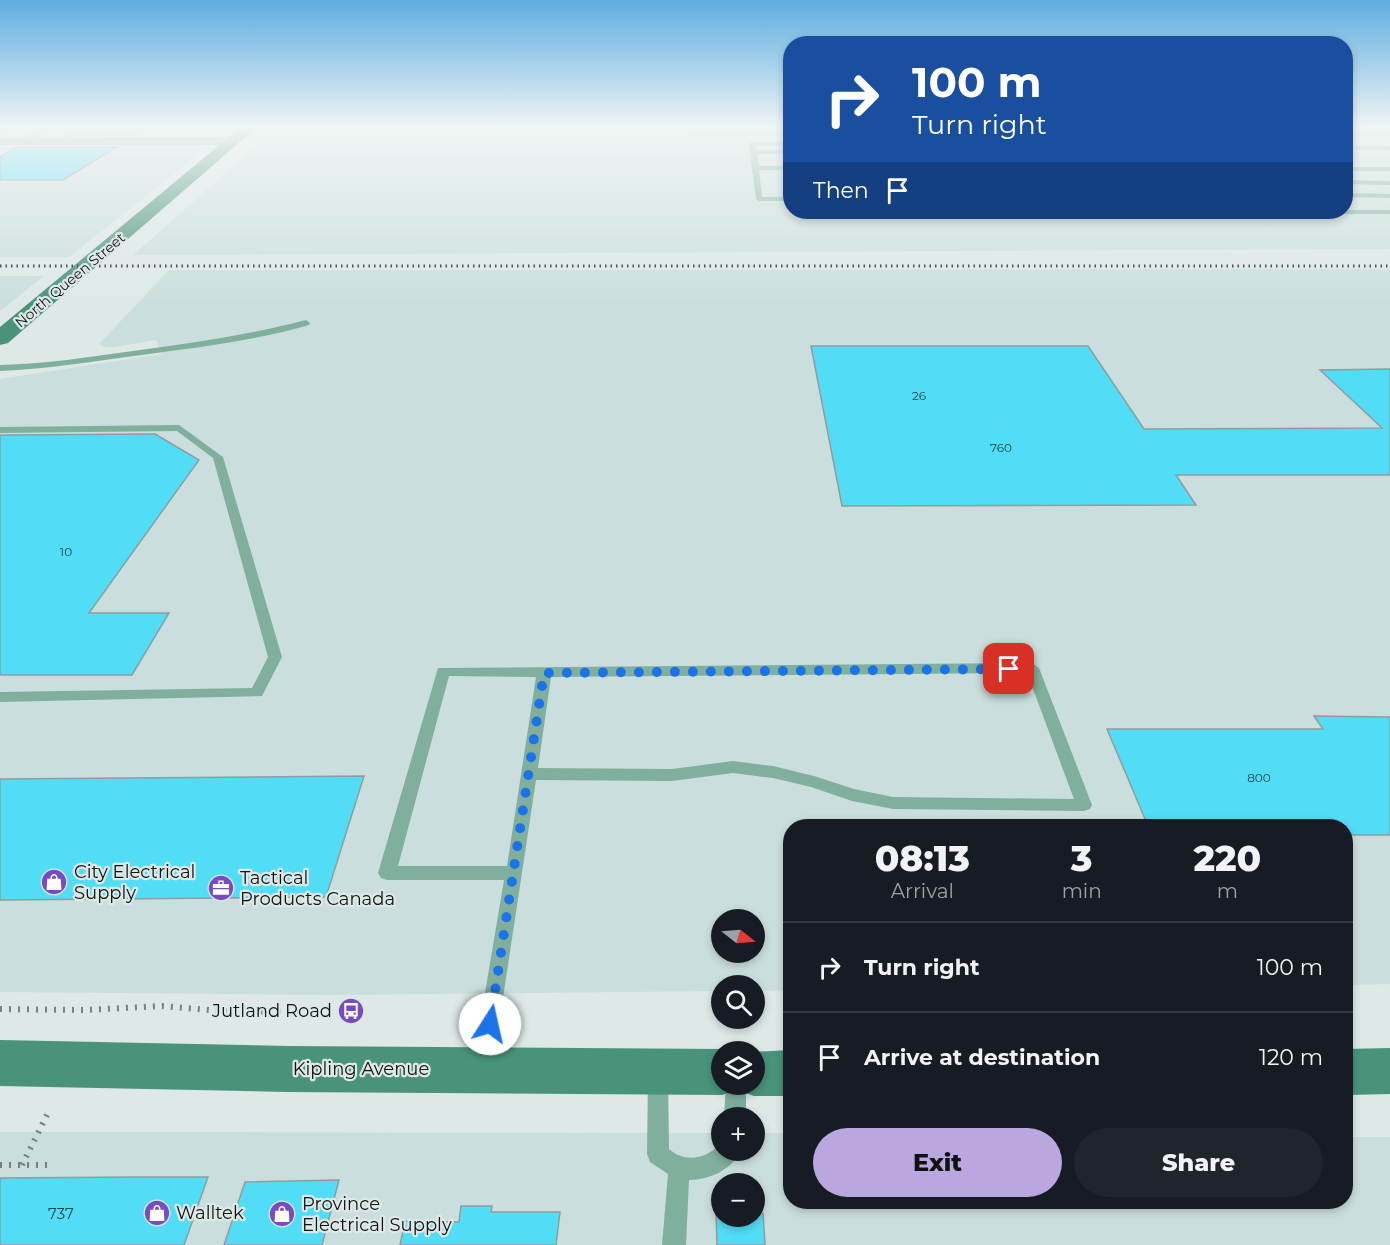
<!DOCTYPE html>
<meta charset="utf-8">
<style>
:root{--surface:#171b24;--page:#20242c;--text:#f1f3f6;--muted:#9ea1a6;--line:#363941;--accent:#baa7e0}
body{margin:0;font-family:Montserrat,sans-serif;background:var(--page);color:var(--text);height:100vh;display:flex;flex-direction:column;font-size:22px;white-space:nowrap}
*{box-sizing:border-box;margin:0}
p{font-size:20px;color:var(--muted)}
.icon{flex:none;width:33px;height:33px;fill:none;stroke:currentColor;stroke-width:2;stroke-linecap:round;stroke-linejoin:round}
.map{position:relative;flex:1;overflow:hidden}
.details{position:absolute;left:783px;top:819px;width:570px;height:390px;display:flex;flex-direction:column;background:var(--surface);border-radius:24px;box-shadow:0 3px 9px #0003}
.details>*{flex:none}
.guide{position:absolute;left:783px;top:36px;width:570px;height:183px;border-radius:24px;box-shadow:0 3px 9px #0003;background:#1a4fa0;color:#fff;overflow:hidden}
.needle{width:39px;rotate:107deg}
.fabs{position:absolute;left:711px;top:909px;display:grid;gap:12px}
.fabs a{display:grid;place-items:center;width:54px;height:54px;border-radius:50%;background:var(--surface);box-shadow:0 3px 9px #0003;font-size:30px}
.pin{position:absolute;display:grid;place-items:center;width:51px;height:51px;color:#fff;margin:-26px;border-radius:12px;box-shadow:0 3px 9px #0006}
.me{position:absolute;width:66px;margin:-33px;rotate:10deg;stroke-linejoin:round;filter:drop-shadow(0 0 4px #0008)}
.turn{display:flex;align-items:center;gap:21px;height:126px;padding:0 30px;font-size:27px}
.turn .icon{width:78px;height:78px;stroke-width:2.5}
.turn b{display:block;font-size:42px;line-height:51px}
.then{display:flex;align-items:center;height:57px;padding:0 30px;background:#0003;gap:12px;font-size:22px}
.eta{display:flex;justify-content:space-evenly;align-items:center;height:102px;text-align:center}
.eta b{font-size:36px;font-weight:800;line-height:42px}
.button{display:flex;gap:12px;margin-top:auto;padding:12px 30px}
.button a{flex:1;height:69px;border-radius:36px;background:var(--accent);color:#111;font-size:24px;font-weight:800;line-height:69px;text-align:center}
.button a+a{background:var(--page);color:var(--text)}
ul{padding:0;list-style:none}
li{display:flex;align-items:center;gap:18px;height:90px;padding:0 30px;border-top:2px solid var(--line)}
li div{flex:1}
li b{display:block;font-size:22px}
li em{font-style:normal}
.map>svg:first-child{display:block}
.built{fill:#cadfdd;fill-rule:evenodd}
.building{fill:#52ddf6;stroke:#919c9e;stroke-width:1.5}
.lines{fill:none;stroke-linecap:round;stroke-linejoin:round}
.path{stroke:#78807f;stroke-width:6;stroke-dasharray:2 7;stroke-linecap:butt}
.service{fill:#81af9e;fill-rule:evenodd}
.minor{fill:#81af9e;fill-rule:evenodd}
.secondary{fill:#49937b;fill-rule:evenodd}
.rail{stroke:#262b2b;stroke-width:3;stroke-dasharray:1.5 4;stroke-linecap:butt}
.route{stroke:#1a73e8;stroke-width:10;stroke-dasharray:0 18}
.labels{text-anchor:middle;stroke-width:4.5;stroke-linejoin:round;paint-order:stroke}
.number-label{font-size:12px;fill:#20464c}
.far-street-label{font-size:14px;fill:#0f1313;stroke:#dde8e7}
.near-number-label{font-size:15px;fill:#20464c}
.near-poi-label{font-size:18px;fill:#0f1313;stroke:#dde8e7;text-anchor:start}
.near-street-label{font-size:18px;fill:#0f1313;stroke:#dde8e7}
</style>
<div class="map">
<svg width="1390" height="1245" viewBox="0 0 1390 1245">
<rect width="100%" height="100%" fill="#dde8e7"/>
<path class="built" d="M0,128H231L224,133L207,136L0,137Z
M277,128H790V212H1346V128H1390V249L133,255Z
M0,144H202L210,145L69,257H0Z
M1390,269V984L1346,985V826H790V990L755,991L754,986H722L721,991L330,995L0,992V379L162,354L156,340L114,347H105L99,344L169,270ZM722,920H754V952H722Z
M0,276H44L0,311Z
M0,1132L721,1133L722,1150H754L755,1133H790V1202H1346V1137H1390V1245H0ZM722,1184H754V1216H722Z"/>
<path class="building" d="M88,128H145L135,135H79Z
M16,147H117L63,180H0V157Z
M811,346H1088L1144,429L1382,428L1320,370L1390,369V475H1176L1196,505L842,506Z
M155,434L199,460L89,613H169L132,675H0V435Z
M1314,716L1390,717V835H1346V826H1148L1107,729H1323Z
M364,776L326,897L0,900V779Z
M133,1177H208L184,1245H0V1178Z
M339,1180L322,1245H224L245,1182Z
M461,1206H492L491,1212H560L556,1245H400L405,1221L459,1222Z
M716,1213H722V1216H754V1213H763L765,1245H717Z"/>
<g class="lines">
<path class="path" d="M0,1009L84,1010L162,1006L234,1012L304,1011
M0,1165H50
M22,1165L48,1113"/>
<path class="service" d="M4,128H12L0,135V131Z
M41,128H49L25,142L20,141Z
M79,128H86L63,142L58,141Z
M690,128H696L695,132H790V136H692L689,134Z
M1346,131H1390V135H1346Z
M752,142H790V146H755L757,150H790V154H757L759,166H790V170H759L762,197H790V201H759L756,199L749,144Z
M1346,146H1390V150H1346Z
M1346,167H1390V171H1346Z
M1346,180L1390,181V185L1346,184Z
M1346,193L1390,194V198L1346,197Z
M1346,210H1390V214H1282L1278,212Z
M306,320L310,323L309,325C254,341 198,347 142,355C95,361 48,369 0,371V365C45,364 89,357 133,351C191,343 249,335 306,320Z
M179,425L223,457L282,657L262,696L0,702V692L252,688L268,657L213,458L177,431L0,433V427Z
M1032,663L1039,668L1092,805L1090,809L1084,811L893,809L852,801L811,787L773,778L733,773L672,781L536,780L493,1064L490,1071L483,1073L476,1071L473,1064L504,880H387L381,878L378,873L438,668ZM1027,673L1074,799L893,797L854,789L814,776L773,766L733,761L672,769L538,768L551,677ZM449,676L536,677L507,866H398Z
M658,1067L665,1070L668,1077L669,1149C686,1164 707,1158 722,1143V1150H741C733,1169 710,1180 689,1180L686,1245H662L668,1174L650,1162L647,1154L648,1077L651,1070Z
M726,1084H746V1118H724Z"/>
<path class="minor" d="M0,137H233L239,141L233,145H0Z"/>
<path class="secondary" d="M240,128H256L8,343L0,345V327Z
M0,1040L287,1046L722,1049L729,1052H722V1084H754V1052H750L790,1050V1096H754L737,1090L722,1095L287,1092L0,1086Z
M1390,1048V1094L1346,1095V1049Z"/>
<path class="rail" d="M0,266H1390"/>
</g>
<linearGradient id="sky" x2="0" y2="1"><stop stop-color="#5fade0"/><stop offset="0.42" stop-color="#f0f5f4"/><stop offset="1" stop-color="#f0f5f4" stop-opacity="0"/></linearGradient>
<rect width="1390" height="303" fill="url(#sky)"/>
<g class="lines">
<path class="route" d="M490,1024L544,673L1009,669"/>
</g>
<defs>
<g id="shop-disc" transform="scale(1.35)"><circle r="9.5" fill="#764bc4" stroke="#dde8e7"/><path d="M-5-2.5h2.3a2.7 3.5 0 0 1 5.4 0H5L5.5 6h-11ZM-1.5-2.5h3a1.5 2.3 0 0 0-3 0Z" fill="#fff"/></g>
<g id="office-disc" transform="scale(1.35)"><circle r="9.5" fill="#764bc4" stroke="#dde8e7"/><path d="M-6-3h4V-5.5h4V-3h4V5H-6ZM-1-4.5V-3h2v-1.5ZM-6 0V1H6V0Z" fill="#fff"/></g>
<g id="bus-disc" transform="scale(1.35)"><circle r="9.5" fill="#764bc4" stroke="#dde8e7"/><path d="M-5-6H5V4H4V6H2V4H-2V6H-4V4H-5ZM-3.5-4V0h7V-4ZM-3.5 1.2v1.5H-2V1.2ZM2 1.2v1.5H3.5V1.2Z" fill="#fff"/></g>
</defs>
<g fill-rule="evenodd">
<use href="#shop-disc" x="54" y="882"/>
<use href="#office-disc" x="221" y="888"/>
<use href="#bus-disc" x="351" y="1011"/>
<use href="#shop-disc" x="157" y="1213"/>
<use href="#shop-disc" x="282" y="1214"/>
</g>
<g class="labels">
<g class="number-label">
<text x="919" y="400">26</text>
<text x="1001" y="452">760</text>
<text x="66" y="556">10</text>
<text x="1259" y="782">800</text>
</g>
<g class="far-street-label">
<text transform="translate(70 280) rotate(-40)" y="5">North Queen Street</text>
</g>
<g class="near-number-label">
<text x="61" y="1219">737</text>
</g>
<g class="near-poi-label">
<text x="74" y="878">City Electrical<tspan x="74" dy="21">Supply</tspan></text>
<text x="240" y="884">Tactical<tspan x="240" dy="21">Products Canada</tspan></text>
<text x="332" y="1017" text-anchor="end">Jutland Road</text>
<text x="302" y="1210">Province<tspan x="302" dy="21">Electrical Supply</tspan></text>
<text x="176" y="1219">Walltek</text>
</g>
<g class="near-street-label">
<text x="361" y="1075">Kipling Avenue</text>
</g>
</g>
</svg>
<div class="fabs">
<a><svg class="needle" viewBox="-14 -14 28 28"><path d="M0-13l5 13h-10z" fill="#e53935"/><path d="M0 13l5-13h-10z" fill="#9ea1a6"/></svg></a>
<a><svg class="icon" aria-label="search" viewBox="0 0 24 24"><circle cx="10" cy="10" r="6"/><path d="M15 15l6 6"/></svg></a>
<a><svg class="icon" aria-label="layers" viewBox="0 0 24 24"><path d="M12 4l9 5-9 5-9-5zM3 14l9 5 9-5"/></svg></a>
<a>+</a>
<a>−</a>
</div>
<div class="pin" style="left:1009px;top:669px;background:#d93025"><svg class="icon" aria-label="arrive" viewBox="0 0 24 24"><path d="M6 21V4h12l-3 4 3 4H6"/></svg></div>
<svg class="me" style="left:490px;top:1024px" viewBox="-20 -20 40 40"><circle r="19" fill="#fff"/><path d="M0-13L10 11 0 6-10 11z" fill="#1a73e8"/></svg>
<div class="guide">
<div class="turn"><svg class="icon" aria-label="right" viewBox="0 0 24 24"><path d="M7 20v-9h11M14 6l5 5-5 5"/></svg><div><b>100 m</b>Turn right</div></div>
<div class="then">Then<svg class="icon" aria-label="arrive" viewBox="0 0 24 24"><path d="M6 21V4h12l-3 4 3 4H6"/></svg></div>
</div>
<section class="details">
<div class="eta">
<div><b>08:13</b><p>Arrival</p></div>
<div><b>3</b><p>min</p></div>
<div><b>220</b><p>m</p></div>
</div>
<ul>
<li><svg class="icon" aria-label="right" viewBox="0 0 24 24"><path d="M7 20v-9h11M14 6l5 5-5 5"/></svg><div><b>Turn right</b></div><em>100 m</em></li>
<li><svg class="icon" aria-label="arrive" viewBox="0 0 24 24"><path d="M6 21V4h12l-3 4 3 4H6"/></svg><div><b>Arrive at destination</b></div><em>120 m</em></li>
</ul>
<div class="button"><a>Exit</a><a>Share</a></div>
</section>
</div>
